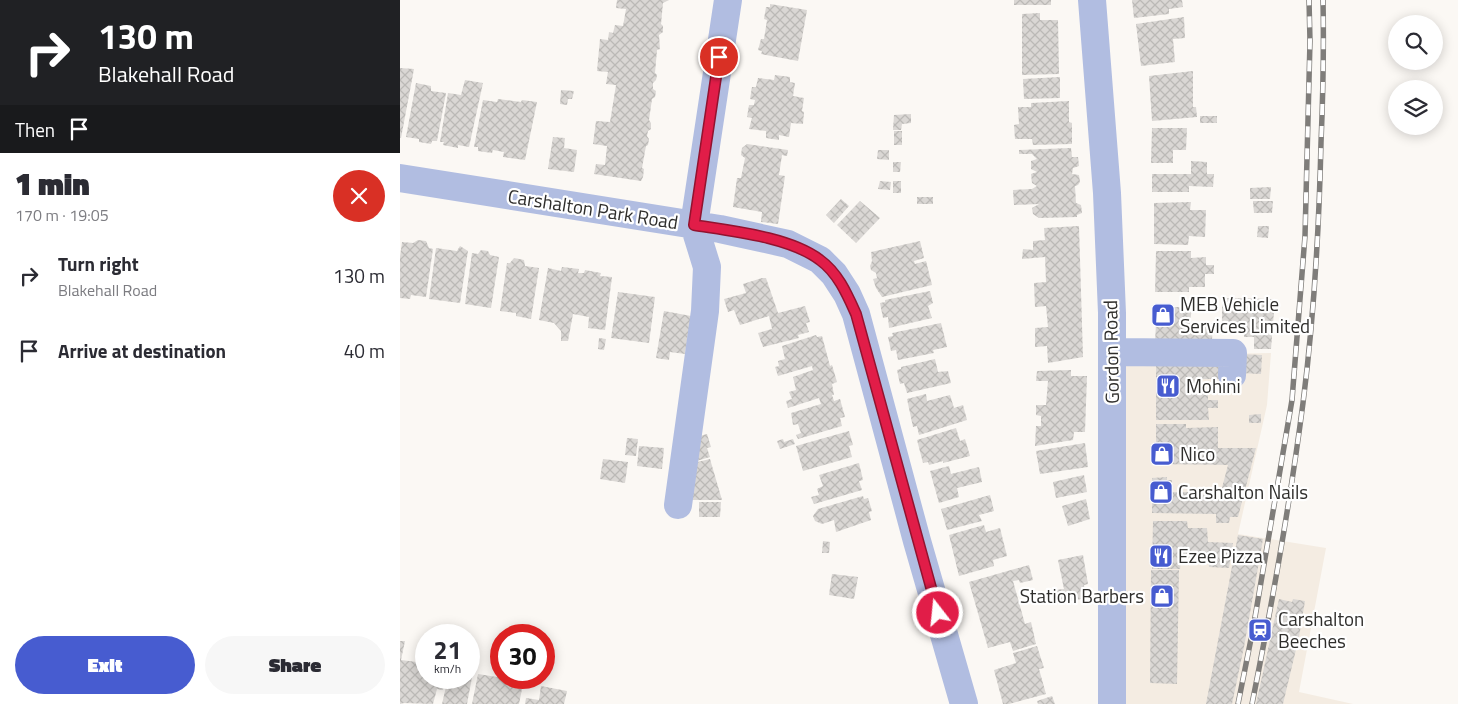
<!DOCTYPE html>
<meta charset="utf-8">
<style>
:root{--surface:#fff;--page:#f7f7f7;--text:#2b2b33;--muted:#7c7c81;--accent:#475cd0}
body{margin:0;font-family:"Titillium Web",sans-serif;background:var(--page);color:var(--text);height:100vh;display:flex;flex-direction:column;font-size:19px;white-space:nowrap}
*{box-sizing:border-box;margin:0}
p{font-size:16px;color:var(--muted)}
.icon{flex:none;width:28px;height:28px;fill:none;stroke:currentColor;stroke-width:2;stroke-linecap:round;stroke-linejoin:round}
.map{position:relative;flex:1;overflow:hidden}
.drawer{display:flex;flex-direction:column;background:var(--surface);width:400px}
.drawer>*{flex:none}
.top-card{background:#202124;color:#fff;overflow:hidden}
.controls{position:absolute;left:988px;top:15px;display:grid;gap:10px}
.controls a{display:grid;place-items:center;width:55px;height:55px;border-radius:50%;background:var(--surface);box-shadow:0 2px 12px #0003;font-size:25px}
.speed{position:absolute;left:15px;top:624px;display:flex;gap:10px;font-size:25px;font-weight:700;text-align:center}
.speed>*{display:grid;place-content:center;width:65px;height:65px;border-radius:50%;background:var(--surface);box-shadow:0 2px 12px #0003;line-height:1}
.speed small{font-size:12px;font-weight:400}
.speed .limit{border:8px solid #d22;background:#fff;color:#111}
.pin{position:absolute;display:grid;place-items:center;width:42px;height:42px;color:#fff;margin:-21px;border:2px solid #fff;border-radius:50%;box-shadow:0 1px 5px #0007}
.me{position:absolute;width:55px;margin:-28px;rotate:344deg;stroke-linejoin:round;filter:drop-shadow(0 0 4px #0008)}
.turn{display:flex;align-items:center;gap:18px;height:105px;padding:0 15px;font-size:22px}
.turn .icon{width:65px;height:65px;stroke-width:2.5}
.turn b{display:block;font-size:35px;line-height:42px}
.then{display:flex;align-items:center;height:48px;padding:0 15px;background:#0003;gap:10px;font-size:19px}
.round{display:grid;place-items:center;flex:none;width:52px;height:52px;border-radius:26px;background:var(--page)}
.headline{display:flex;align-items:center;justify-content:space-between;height:85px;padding:0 15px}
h1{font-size:30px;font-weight:800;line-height:38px}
.button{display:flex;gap:10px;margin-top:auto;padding:10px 15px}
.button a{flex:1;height:58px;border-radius:30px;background:var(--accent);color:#fff;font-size:20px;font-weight:800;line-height:58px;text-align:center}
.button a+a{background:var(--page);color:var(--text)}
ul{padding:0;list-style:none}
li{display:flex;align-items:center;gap:15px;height:75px;padding:0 15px}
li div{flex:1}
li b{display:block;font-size:19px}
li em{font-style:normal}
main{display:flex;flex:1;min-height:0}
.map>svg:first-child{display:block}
.built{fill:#f4ece2}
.building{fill:url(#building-cross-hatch)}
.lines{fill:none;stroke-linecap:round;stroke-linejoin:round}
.minor{stroke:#b1bde1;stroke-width:28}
.rail-casing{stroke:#7f7d7a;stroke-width:5.5}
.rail{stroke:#fff;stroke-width:4;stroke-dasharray:11;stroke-linecap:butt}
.route-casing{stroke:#92132f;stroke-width:12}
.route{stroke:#e11d48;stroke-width:9}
.labels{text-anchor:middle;stroke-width:4.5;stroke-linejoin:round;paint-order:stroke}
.street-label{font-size:19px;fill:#2f2e2c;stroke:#fff}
.poi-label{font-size:19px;fill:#2f2e2c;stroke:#fff;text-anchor:start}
</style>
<main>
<section class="drawer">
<div class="top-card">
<div class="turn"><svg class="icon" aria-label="right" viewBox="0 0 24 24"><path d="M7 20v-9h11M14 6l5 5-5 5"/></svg><div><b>130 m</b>Blakehall Road</div></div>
<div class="then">Then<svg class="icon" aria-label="arrive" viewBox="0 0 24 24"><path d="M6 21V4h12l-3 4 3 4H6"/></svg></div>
</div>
<div class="headline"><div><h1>1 min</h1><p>170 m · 19:05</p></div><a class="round" style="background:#d93025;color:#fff"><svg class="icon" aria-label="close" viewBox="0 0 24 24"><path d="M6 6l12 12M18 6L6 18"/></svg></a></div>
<ul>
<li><svg class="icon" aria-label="right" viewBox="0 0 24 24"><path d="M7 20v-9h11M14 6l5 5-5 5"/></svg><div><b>Turn right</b><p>Blakehall Road</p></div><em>130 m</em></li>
<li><svg class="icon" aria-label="arrive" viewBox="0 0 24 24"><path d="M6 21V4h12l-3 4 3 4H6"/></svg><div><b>Arrive at destination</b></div><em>40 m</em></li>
</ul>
<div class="button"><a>Exit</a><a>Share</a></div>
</section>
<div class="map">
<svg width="1058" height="704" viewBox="0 0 1058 704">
<defs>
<pattern id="building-cross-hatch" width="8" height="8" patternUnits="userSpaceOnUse" patternTransform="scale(1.25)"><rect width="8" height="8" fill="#dad7d4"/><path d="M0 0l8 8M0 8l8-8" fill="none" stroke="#bbb9b6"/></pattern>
</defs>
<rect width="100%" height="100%" fill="#fbf8f4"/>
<path class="built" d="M871,353L867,405L838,534L926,548L899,692L953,704H718L717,356Z"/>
<path class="building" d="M217,0H269L263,3L261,24L263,26V32L259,35L260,49L257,50L255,73L257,75L256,80L253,83V89L256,91L255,97L252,99L249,120L251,123V129L248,131L247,136L249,139L248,145L246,146L242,168L244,169L243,177L241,181L194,174L196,164L205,165L207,146L193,144L196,121L210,122L216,85L206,84L208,72L197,71L200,39L208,40L209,32L213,33L215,25L223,26L226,9L216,8Z
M614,0H651V5H614Z
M732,0H782L783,7L769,9V14L734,18Z
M370,4L407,10L398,61L361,54L362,51L358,50L361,39H364L367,20L364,19L366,7H370Z
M640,13V20H658L659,74L622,75V14Z
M784,17L785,38L773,39L775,62L741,66L736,24Z
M0,68L14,69L1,138H0Z
M793,71V107H796L797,117L752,121L749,76Z
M375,75L390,77V82L395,83L393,96L404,98L402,111L404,112L403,124L391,123L389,137L379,135V140L366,138V131L349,129L352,118L347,117L349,105H354L355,100L350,99L352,87H356L358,78L374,80Z
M660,77V98L624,99L623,79Z
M65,80L83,83L69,147L58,145V148L43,145L44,142H40L48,93L61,95Z
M16,83L31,86V91L46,93L37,141H32L31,144L19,142V139L6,137Z
M161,90L174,91L172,99H168L167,105L160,104Z
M98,99L121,102L122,100L137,102L125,160L103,157L104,152L93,150L92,153L78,151V147H74L83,100L97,102Z
M669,101V122L672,123V144L633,145L632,139H615L614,125L619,124L618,107H631V103Z
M511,114V123L502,124L501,130H493L494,115Z
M800,116H817V123H800Z
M752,128H787L786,150H773V163H751Z
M494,131H502V145H494Z
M153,137L165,138L164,148L177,150L174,172L148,169Z
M347,144L388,150L387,156L382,155L379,175L385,176L378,224L361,222L362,212L333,207L337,178H341L345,158L341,155L342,148Z
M671,148L672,157H678L679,166L673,168L672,174L679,175L680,182L678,185L675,186L676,203L681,205L682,213L677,215V217L639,218L633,214L632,208L639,204L614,205L613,190L632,189L637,186L632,183L631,174L637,172L631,169V161L637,159L632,154H619V150Z
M478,150H489V160L477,159Z
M791,161L807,162V174H814L813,187L789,186V192H752V174H791Z
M493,162H501L500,172H493Z
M480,181L491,182L490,190L478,189Z
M493,181H501V193H493Z
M871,187L870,199H850V188Z
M517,197H533V204H517Z
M441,199L449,206L434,223L426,215Z
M460,201L480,218L456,243L437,225Z
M853,201H873L872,213H854Z
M791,202L790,210H806L805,237L789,236L788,245L754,244V203Z
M679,226L683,357L648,363L647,346L635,347V328L648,327L646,306L635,307L634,283L646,282L645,257L622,259L623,249L633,250V241L645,240L644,228Z
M858,226H869L868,238L857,237Z
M18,240L26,241L29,248L33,249L26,297L11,295L10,299L0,298V257L2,242L13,243Z
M520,241L524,258L514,261L515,264L526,261L532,285L482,297L476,288L473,279L477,278L476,273L471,270L470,266L472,261L471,252Z
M60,246L68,251L60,303L29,299L36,248L57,251Z
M81,250L88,251L90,255L99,257L91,308L65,304L72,253L78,254Z
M756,251H791V258L806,257V265H814V274H805V287H789V292H755Z
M114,258L124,260L125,266L139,268L131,319L116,316V313L100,311L107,263H110Z
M162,267L179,269L178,273H184L185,270L201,273L200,276L212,277L205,330L188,328L189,317L173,314L168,341H161V331L154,323L139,320L148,268L161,271Z
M362,278H366L378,313L405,306L410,322L406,323L409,332L398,335L399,338L363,347L358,333L372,329L369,316L340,325L334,310L328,312L324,299L346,293L343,284Z
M530,291L533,303L528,306L532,318L489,328L488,317L483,318L480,303L485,302V300Z
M218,292L255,297L249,343L211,338Z
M822,298L875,299L871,349H854V337H844L845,325L822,323Z
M752,307H792L790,323H813L812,340L755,343L756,322L751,321Z
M264,311L291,316L285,354L270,352L269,360L256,358Z
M541,323L547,347L533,350L534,353L498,360L496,350L491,351L488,337L493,336L492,333Z
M416,335L417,337L422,336L430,366L432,365L437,382L432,384L434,395H432L434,401L440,399L445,417L440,418L442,426L398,439L396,435L401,433L398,424L393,425L391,413L421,404L419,398L388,408L386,401L392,399L389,392L396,390L393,377L413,370L412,366L378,376L375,367L379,366L378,361L385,359L382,346Z
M199,338L206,339L204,350L198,349Z
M839,354L862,355L861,374L839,373Z
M756,358L823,362V379H797L796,393H808V400H818V408H808L809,420H756Z
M535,359L538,372L548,371L551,383L507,393L504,383L500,384L497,370L501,369V367Z
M671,370V376H687L685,432H674L673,440L635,446L636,426H641V416L636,415V405H646L648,381H636L637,371Z
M526,394L527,401L550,395L554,408L563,405L567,420L519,435L517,426L513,427L507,399Z
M861,414V423H849V415Z
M756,424H786V428L818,427V448H856L838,517H830L829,523H816V514L752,513V478L767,477V480H772V492H793L819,499L828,465L751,464L750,446L756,445Z
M556,428L560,441L565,439L570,456L543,463V461L529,465L528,462L523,463L517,440Z
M449,431L453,445L449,446L452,457L403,471L396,446Z
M307,434L311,447L307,448L310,457L293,462V438Z
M227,438L238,439L236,456L225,455Z
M383,439L384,442L393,439L395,444L380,449L377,441Z
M685,443L688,467L640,474L636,451Z
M239,446L264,448L262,469L237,466Z
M203,459L228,462L225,483L200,479Z
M310,459L322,500H286L289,464Z
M459,463L463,480L459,481L462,490L414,504L411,497L419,495L417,489L423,486L419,475Z
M549,466L551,474L579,467L582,482L557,488L559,497L539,503L530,471Z
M684,475L687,492L656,498L653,482Z
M590,495L594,511L579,515L582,521L547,530L541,509Z
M463,496L464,499L468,498L472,511L469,512L471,520L436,532L434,520L422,524L415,521L413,516L418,509Z
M686,499L690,519L668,526L662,506Z
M299,502H321L320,517H299Z
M753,521H787L788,528H807L808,542L833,543L829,568L809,567L808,558H786V562L781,561L780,569H752Z
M584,525L586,532L600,528L607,556L593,560L594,566L559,576L549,535Z
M838,535L863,539L844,647L832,704H806Z
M423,541L430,542L429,553H422Z
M683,555L688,584L684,585L686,598L657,604L655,590L664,589L658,560Z
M629,565L633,580L620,583L619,580L613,581L625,624L631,622L636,644L613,651L610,642L588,648L569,582Z
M751,570H779L777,684L750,683Z
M432,574L458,577L454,599L429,595Z
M879,599L892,602L893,599L905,601L899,637L883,704H856Z
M0,641H5L1,660L17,662L20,642H26V678H45L43,690L37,689L33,704L4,703L0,704Z
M637,646L644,668L639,669L646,694L609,704H603L594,670L616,663L613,653Z
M101,664V678H115L113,687L122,689L119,704H72L78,674L97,677Z
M69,671L73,672L67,704H42L48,678H69Z
M141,686L167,691L164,704H125L126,698L139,700Z
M652,696L655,704H638L637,701Z"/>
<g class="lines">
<path class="minor" d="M692,0L707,193L712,313V704
M0,178L320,229L388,244L420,260L434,274L447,294L456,314L517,541L564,704
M712,352L833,353L832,375
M278,505L305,311L307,267L294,225L328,0"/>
<g class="rail-casing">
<path id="rail" d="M838,704L853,629L892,400L905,236L910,41L909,0
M852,704C872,604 890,504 903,403C914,317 919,230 921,143C923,95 924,48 923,0"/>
</g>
<use href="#rail" class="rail"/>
</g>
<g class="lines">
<g class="route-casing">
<path id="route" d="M319,57L294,225C332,231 390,237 420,260C438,273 447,294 456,314L538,613"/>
</g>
<use href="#route" class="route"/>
</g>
<defs>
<g id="shop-square" transform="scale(1.25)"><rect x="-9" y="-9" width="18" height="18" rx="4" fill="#475cd0" stroke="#fff"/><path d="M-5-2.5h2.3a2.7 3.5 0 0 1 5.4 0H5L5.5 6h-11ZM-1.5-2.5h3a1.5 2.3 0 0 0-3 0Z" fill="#fff"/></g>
<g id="restaurant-square" transform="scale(1.25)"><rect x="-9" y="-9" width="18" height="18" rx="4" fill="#475cd0" stroke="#fff"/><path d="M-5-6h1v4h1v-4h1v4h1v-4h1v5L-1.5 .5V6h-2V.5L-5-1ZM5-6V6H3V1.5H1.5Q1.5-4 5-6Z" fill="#fff"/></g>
<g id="station-square" transform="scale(1.25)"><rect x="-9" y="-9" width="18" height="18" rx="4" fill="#475cd0" stroke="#fff"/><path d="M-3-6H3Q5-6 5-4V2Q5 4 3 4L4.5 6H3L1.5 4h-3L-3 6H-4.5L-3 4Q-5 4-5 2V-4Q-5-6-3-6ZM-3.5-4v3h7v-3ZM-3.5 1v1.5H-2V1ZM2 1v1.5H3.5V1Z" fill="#fff"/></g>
</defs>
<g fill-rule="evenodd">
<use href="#shop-square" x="763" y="315"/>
<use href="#restaurant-square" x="768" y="386"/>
<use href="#shop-square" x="762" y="454"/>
<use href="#shop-square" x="761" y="492"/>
<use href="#restaurant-square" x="761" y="556"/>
<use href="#shop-square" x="762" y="596"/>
<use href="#station-square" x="860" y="630"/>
</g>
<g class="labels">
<g class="street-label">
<text transform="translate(193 209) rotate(9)" y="7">Carshalton Park Road</text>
<text transform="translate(711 352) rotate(-91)" y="7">Gordon Road</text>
</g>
<g class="poi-label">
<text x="780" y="311">MEB Vehicle<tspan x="780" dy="22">Services Limited</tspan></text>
<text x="786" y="393">Mohini</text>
<text x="780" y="461">Nico</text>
<text x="778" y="499">Carshalton Nails</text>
<text x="778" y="563">Ezee Pizza</text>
<text x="744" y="603" text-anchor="end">Station Barbers</text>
<text x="878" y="626">Carshalton<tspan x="878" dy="22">Beeches</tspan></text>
</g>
</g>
</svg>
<div class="controls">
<a><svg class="icon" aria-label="search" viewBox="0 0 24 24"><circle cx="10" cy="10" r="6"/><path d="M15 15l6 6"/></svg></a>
<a><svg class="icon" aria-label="layers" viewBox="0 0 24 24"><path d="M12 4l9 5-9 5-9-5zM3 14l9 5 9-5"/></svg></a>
</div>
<div class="speed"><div>21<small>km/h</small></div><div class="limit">30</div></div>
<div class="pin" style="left:319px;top:57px;background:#d93025"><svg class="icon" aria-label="arrive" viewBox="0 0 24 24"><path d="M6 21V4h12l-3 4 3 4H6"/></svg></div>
<svg class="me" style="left:538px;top:613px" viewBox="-20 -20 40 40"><circle r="17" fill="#e11d48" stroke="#fff" stroke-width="3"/><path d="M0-11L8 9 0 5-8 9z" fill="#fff"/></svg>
</div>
</main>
